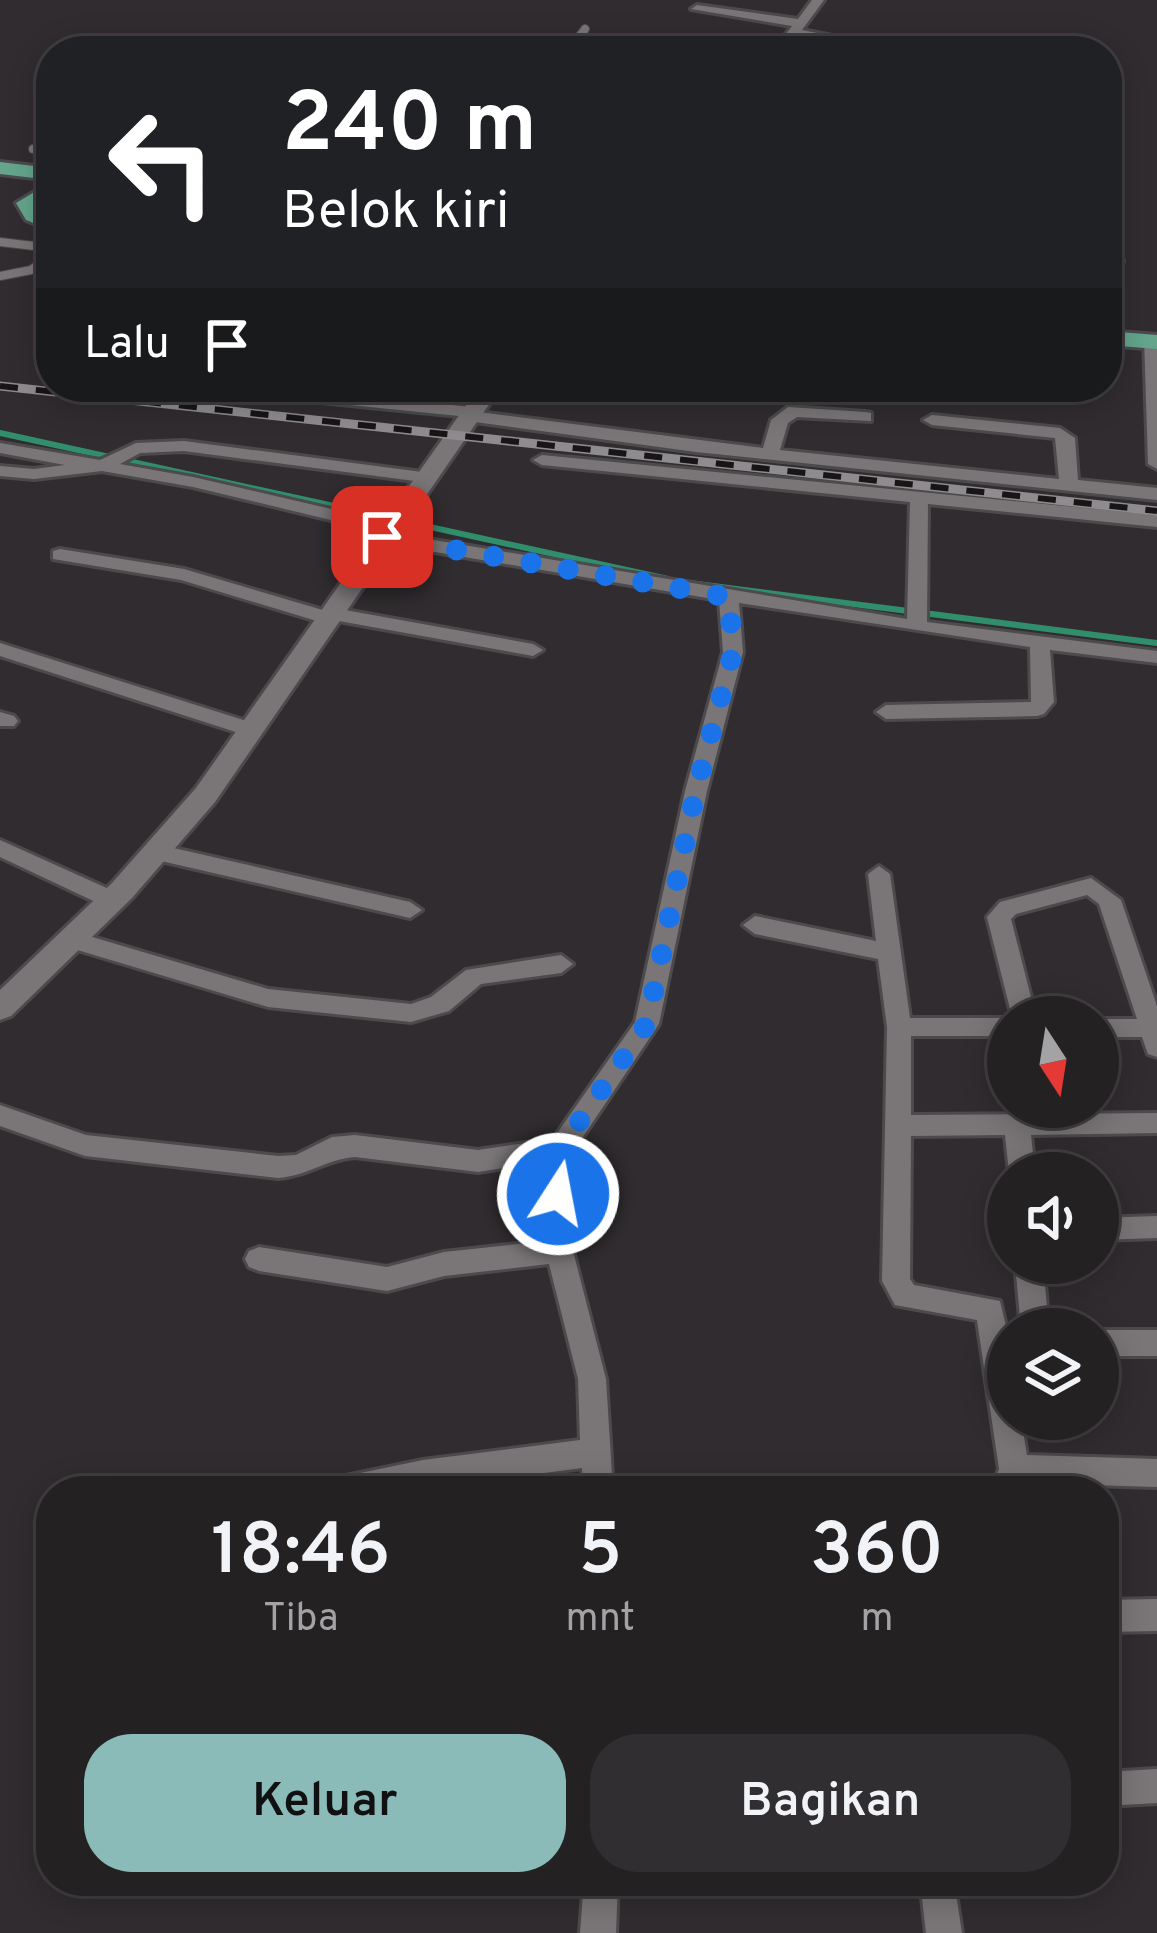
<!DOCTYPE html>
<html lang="id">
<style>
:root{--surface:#242123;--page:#302e30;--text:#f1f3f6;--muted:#a3a3a6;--line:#413e41;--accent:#8bbbb9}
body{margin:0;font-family:Overpass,sans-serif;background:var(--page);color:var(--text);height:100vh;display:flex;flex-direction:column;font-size:45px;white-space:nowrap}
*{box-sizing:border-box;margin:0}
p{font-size:39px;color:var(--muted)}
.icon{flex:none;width:66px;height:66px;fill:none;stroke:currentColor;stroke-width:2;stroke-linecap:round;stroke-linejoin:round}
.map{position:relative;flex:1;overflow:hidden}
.details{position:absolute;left:36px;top:1476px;width:1083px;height:420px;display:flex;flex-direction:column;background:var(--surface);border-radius:48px;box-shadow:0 6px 30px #0003,0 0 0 3px var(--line)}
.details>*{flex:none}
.hud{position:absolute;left:36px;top:36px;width:1086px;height:366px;border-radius:48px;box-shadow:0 6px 30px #0003,0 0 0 3px var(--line);background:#202124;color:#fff;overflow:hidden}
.needle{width:78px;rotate:168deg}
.fabs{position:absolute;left:987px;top:996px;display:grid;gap:24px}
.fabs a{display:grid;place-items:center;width:132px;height:132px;border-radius:50%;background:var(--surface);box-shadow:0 6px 30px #0003,0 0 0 3px var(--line);font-size:60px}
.pin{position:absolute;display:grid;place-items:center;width:102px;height:102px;color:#fff;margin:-51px;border-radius:24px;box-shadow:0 6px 18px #0006}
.me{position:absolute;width:132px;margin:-66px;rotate:11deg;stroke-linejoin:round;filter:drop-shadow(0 0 9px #0008)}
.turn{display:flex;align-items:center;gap:42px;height:252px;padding:0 48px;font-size:54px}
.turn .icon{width:156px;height:156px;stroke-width:2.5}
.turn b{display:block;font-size:84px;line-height:102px}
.then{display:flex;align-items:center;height:114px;padding:0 48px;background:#0003;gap:24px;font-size:45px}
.eta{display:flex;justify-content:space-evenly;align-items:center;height:204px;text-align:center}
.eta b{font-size:72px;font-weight:600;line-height:84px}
.cta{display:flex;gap:24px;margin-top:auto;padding:24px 48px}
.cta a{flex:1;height:138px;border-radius:48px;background:var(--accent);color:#111;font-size:48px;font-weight:600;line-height:138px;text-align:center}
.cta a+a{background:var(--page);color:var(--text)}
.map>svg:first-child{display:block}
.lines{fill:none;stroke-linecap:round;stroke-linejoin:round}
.stream{stroke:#318e6d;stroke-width:6}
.service-casing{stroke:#4c4a4c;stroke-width:10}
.minor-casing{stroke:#4c4a4c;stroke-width:6}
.tertiary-casing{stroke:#4c4a4c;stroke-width:6}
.trunk-casing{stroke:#4c4a4c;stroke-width:6}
.service{stroke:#7a7678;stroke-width:8}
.minor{fill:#7a7678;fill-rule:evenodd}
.tertiary{fill:#7a7678;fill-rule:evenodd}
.trunk{fill:#64a58c;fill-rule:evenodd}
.rail-casing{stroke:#8f8c8f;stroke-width:9}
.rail{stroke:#171516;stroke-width:6;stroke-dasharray:18;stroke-linecap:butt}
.route{stroke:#1a73e8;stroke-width:21;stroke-dasharray:0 37.8}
</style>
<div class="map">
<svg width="1157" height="1933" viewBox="0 0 1157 1933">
<rect width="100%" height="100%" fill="#302c2f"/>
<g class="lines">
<path class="stream" d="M0,433L668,579
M682,582L1157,643"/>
<g class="service-casing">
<path id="service" d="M569,51L585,29
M33,149L51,150
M0,242L51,248
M1107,259L1121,261
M0,276L31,270L51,255"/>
</g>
<g class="minor-casing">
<path id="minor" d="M812,0H824L802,30L903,50L878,51L797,37L787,51H773L792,26L691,9L697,5L798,19Z
M1144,337L1157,339V469L1148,464Z
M263,387H319L317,390L470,407L479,412L763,448L771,420L788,407L865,412L871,413V421L797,417L788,423L780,450L1059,479L1055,438L932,425L923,420L932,415L1060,428L1075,438L1078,480L1157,488V500L696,452L468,421L459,416L281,398Z
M184,441L422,472L431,477L422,482L184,451L140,453L120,464L193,477L396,524L398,528L392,533L907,619L910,502L542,465L533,460L542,455L1157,515V527L928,504L927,622L1157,651V663L1050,650L1054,702L1044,714L1037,716L886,719L876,712L886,705L1031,702L1030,647L739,603L743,652L707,791L659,1024L574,1150L573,1251L606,1379L613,1491H583L582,1468L408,1491H326L330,1481L341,1477L423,1460L580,1440L578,1379L549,1264L444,1276L387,1291L259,1271L249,1267L245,1259L249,1251L259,1247L387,1267L444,1252L546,1241L548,1161L478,1172L355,1157C327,1159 307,1176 278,1178L85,1156L0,1126V1105L86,1135L278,1156L296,1155L332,1137L355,1135L478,1150L553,1139L635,1022L685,791L723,652L719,600L382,543L373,537L381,532L193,487L102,471L34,479L0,476V466L34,469L65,465L0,453V443L100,460L136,443Z
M60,549L184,569L326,611L334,608L533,644L543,650L533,656L339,621L330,625L181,580L53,559V551Z
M0,643L259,725L263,730L252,737L245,735L0,656Z
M0,712L14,716L18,721L14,726H0Z
M0,840L120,894L124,900L112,908L104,906L0,857Z
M156,844L410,902L422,910L410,918L148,858L145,852Z
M879,866L890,874L910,1018H1008V1036H911V1115L1157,1113V1133L1031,1135L1035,1173H1009L1005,1135L911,1136L910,1279L914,1285L1000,1301L1008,1335V1419H1021L1027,1455L1157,1459V1487L1023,1483L1020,1491H990L999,1469L977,1320L895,1305L882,1281L887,1027L878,959L755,934L743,925L755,916L876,941L868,874Z
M1091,878L1121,900L1157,1006V1057L1148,1054L1142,1037H1098V1019H1137L1099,904L1087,895L1016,914L1011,919L1036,1017H1012L987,917L1000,902Z
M72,931L268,989L411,1004L431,997L466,970L561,955L573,964L561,973L481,984L449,1011L411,1022L268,1007L64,946L60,940L64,934Z
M1157,1216V1238L1098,1240V1218Z
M1015,1263H1043L1049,1329H1021Z
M1098,1330H1157V1356H1098Z
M1157,1599V1631L1104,1632V1600Z
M1157,1769V1803L1104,1806V1772Z
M584,1881H618L616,1933H580Z
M920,1881H954L962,1933H926Z"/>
</g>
<g class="tertiary-casing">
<path id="tertiary" d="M479,387H501L215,802L132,898L11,1016L0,1020V990L112,883L196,788Z"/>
</g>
<g class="trunk-casing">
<path id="trunk" d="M0,162L51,168V180L0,174Z
M51,182V197L37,205L51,216V230L26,220L16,203Z
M1107,331L1157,335V349L1107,345Z"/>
</g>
<use href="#service" class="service"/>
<use href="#minor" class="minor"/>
<use href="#tertiary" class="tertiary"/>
<use href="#trunk" class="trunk"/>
<g class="rail-casing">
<path id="rail" d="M0,386L1157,511"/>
</g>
<use href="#rail" class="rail"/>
</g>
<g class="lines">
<path class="route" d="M382,537L729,597L733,652L696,790L647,1024L561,1148L558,1194"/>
</g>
</svg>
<div class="fabs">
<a><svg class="needle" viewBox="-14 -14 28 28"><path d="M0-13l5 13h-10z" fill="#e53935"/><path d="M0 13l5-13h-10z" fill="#a3a3a6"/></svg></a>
<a><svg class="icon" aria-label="sound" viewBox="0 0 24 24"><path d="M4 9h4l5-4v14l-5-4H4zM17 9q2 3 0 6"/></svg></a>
<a><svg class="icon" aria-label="layers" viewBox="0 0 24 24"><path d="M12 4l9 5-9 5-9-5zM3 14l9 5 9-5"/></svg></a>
</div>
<div class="pin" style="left:382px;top:537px;background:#d93025"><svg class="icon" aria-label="arrive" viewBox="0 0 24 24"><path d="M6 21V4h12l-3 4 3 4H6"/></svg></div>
<svg class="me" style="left:558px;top:1194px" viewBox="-20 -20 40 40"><circle r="17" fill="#1a73e8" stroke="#fff" stroke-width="3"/><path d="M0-11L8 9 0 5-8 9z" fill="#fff"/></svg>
<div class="hud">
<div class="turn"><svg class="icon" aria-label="left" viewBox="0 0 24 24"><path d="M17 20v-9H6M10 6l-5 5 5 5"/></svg><div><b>240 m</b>Belok kiri</div></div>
<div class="then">Lalu<svg class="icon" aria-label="arrive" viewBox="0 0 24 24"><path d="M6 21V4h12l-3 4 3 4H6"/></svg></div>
</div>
<section class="details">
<div class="eta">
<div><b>18:46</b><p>Tiba</p></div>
<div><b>5</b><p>mnt</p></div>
<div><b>360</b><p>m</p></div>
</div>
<div class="cta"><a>Keluar</a><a>Bagikan</a></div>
</section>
</div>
